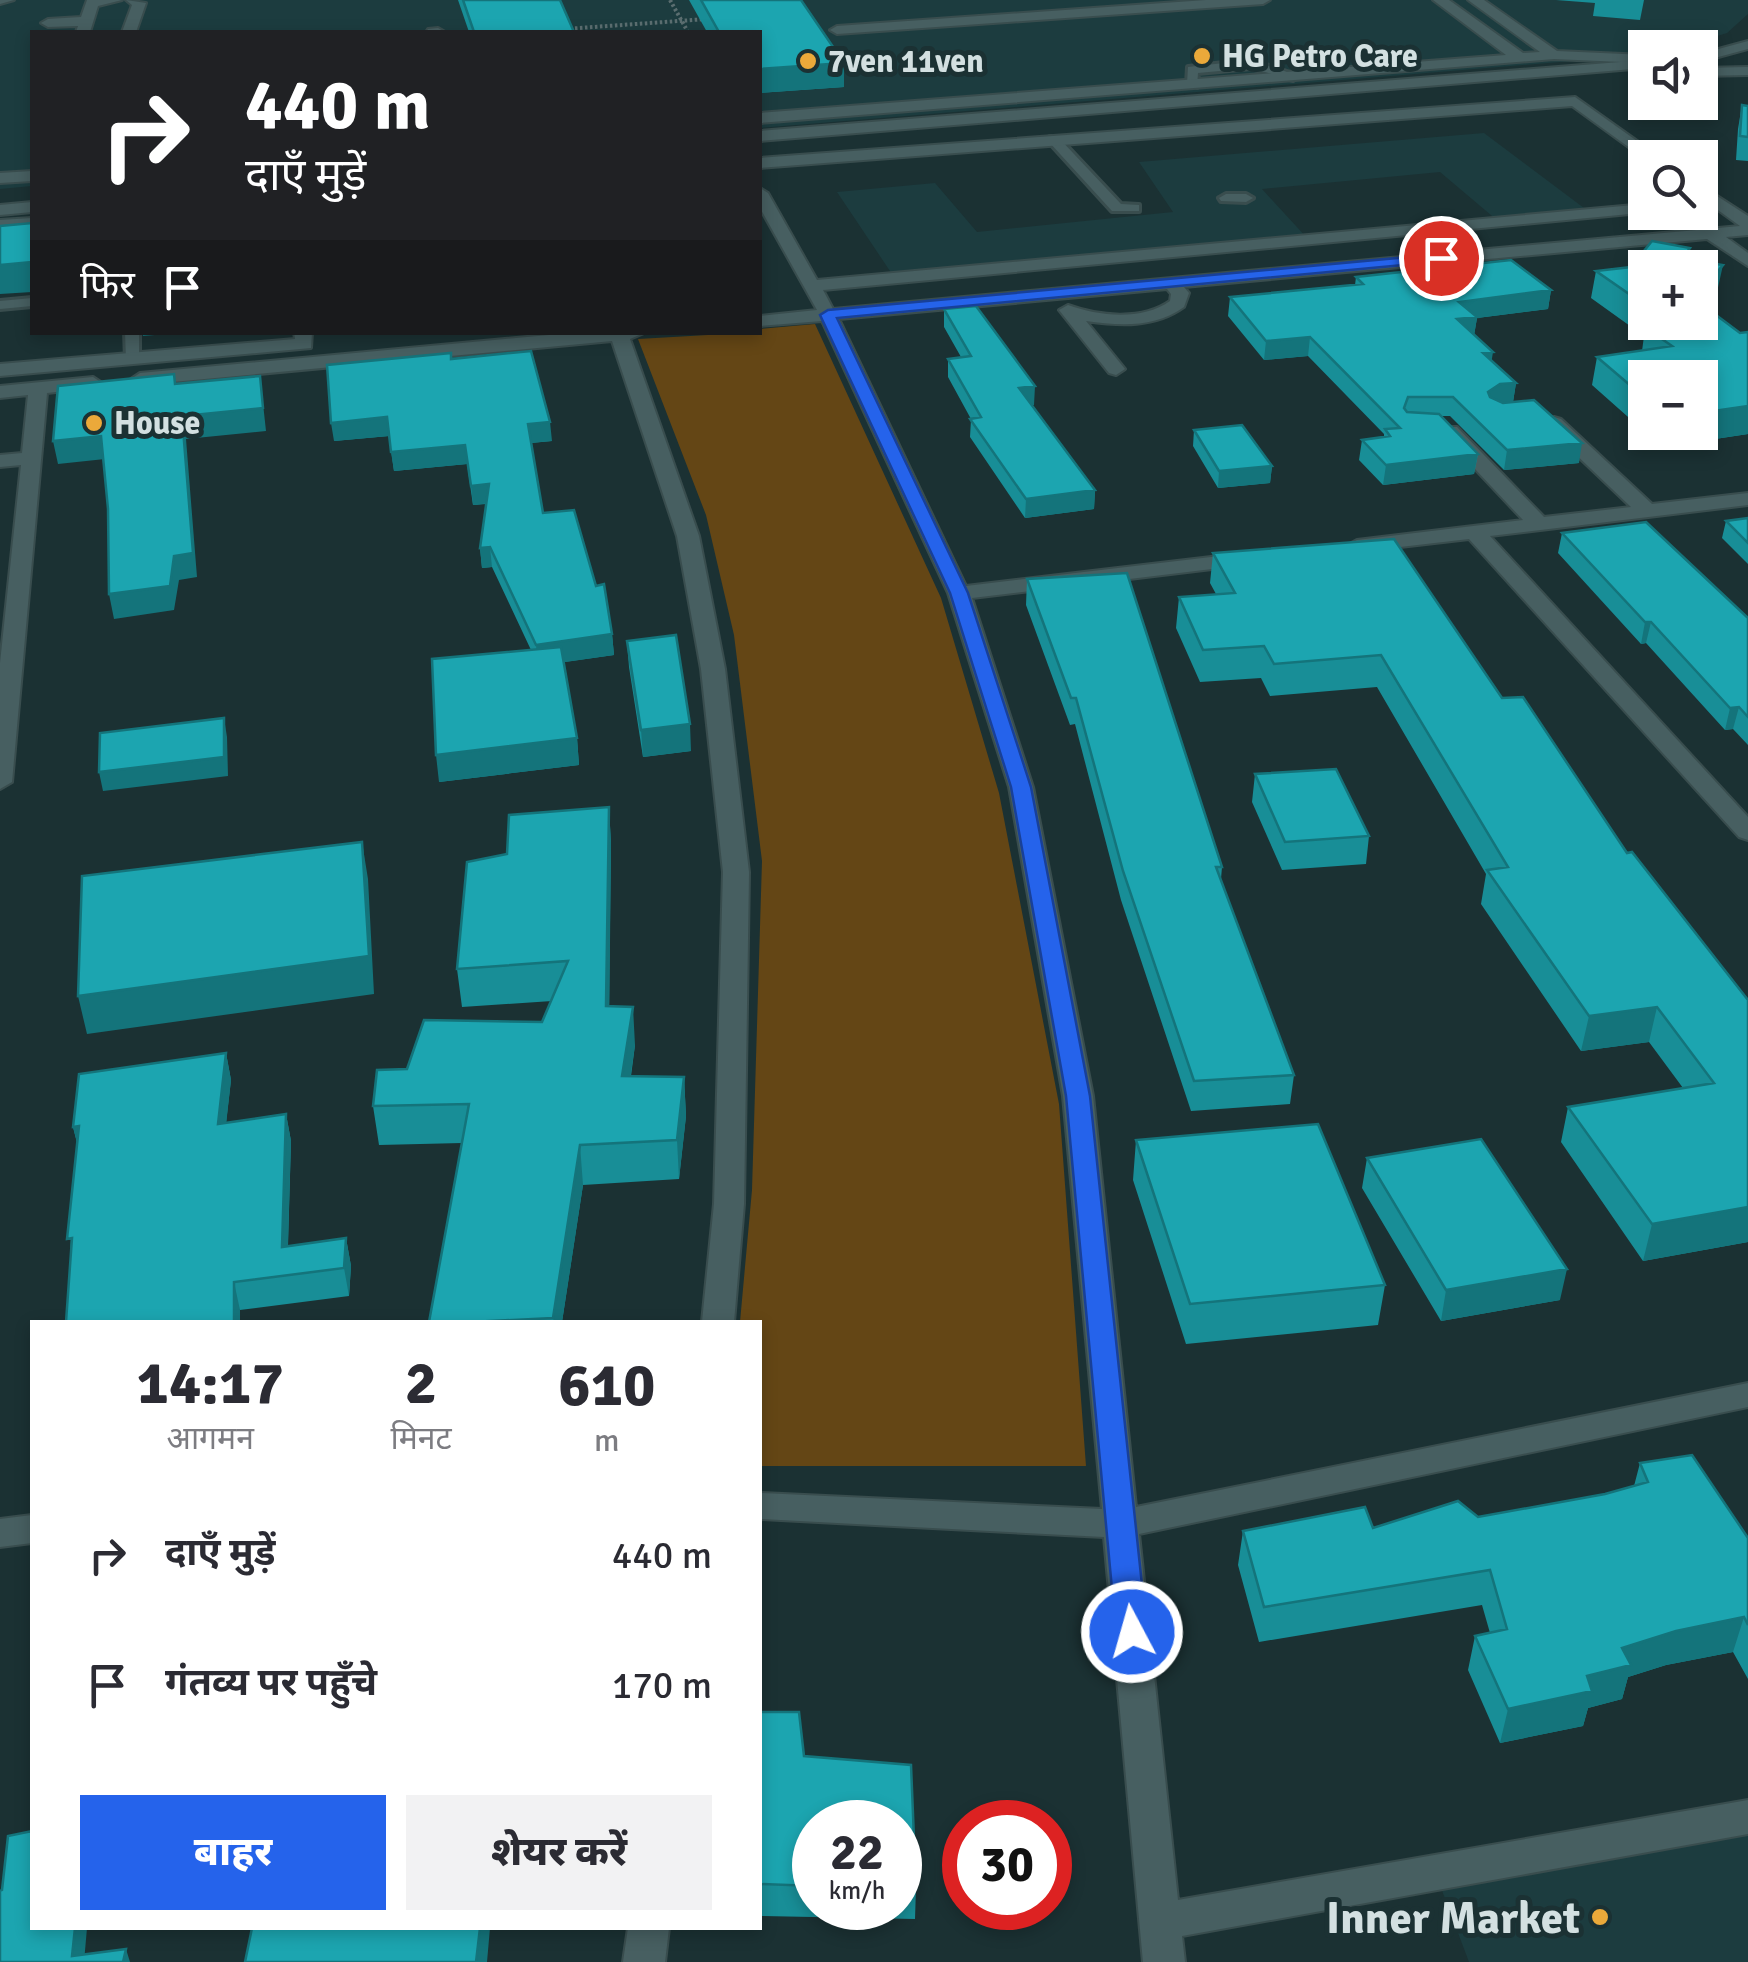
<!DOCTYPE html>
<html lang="hi">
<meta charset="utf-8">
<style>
:root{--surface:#fff;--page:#f2f2f3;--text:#2b2b33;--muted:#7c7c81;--accent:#2563eb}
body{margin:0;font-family:Signika,"Noto Sans Devanagari",sans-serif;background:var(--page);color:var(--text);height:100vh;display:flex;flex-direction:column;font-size:38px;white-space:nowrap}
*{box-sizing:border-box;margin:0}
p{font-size:32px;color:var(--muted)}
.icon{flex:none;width:55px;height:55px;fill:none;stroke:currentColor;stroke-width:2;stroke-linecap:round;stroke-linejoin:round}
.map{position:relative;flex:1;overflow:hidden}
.details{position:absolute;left:30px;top:1320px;width:732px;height:610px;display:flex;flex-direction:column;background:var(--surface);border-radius:0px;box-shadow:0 5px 15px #0003}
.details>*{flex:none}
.guide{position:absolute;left:30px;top:30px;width:732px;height:305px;border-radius:0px;box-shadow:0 5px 15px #0003;background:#202124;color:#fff;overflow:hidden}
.controls{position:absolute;left:1628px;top:30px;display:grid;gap:20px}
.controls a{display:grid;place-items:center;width:90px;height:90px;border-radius:0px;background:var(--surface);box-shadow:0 5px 15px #0003;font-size:50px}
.speed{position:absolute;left:792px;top:1800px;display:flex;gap:20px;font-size:50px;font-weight:700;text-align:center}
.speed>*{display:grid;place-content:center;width:130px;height:130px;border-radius:50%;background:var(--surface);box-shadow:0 5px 15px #0003;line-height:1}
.speed small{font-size:25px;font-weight:400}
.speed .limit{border:15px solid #d22;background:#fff;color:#111}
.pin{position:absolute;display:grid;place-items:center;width:85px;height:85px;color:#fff;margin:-42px;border:5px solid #fff;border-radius:50%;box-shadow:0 2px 10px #0007}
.me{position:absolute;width:110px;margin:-55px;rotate:354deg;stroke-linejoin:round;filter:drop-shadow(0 0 8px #0008)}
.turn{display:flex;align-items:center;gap:35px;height:210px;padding:0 50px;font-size:45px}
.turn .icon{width:130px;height:130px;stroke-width:2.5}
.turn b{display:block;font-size:70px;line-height:85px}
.then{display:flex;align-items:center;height:95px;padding:0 50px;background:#0003;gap:20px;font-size:38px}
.eta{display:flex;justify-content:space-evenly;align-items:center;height:170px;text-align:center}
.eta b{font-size:60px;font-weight:800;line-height:70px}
.action{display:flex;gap:20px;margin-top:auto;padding:20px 50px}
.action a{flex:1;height:115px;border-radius:0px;background:var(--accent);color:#fff;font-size:40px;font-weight:800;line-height:115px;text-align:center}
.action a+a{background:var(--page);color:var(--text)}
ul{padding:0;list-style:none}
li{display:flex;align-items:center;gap:30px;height:130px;padding:0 50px}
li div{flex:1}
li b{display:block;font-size:38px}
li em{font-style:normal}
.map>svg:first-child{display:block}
.built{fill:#1c3c3f}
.green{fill:#644615}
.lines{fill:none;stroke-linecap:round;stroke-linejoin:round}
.service-casing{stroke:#394d4e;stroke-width:6}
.minor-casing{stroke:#394d4e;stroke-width:4}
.secondary-casing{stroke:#394d4e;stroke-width:4}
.path{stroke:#5b6e70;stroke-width:4;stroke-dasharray:2.5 2.5;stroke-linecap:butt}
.service{fill:#475f61;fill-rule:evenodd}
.minor{fill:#475f61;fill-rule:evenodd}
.secondary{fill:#475f61;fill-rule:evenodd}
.wall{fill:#188e97;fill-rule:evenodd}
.shaded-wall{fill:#14747b}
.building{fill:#1ca5b0;stroke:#14747b;stroke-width:2.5}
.route{fill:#2563eb;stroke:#184099;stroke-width:2.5}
.poi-dot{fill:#eba93a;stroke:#1b3133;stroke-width:4}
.labels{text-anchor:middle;stroke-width:10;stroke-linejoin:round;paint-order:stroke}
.far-poi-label{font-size:32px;font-weight:bold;fill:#d3e0e1;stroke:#1b3133;text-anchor:start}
.near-poi-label{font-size:45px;font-weight:bold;fill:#d3e0e1;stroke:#1b3133;text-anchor:end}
</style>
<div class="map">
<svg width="1748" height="1962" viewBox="0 0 1748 1962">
<rect width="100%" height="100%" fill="#1b3133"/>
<path class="built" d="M0,0H1748V14L1727,33L1682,47L1645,48V55L760,128V32H32V186L0,189Z
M1484,133L1588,211L1498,221L1440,172L1262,189L1307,238L896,280L837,192L935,183L977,232L1173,212L1139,162Z
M1748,1808V1962H1469L1435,1872Z"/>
<path class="green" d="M815,324L941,598L999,793L1059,1104L1086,1466H760V1322H740L752,1190L762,861L734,635L706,515L638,339L760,332V329Z"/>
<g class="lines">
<g class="service-casing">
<path id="service" d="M1251,60L1299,76L1293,80L1251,68L1198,73L1197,87L1187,84L1188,67Z
M1050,137H1058L1121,204L1139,205V211H1112L1050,143Z
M1226,194H1246L1253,198L1246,202L1221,201L1219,198Z
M32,298V306L0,309V301Z
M125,332H139V362L126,359Z"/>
</g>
<g class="minor-casing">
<path id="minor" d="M0,0H14L0,4Z
M87,0H122L98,6L90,32H76L78,26L48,27L41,23L48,19L81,17Z
M126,0L146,3L136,32H122L132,5Z
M1206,0H1270L1263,4L837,34L830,30L837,26Z
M1433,0H1449L1523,53L1540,52L1468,0H1484L1557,51L1645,55V63L1554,59L760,123V113L1506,55Z
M438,28L445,32H426L428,29Z
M1575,97L1661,158L1645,159L1572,106L760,168V158Z
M32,171V181L0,183V173Z
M1700,185L1748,216V235L1726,237L1748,253V266L1707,239L1184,287L1189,293L1184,307C1155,328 1120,326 1086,321L1125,369L1116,375L1109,373L1059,310L1068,305C1098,316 1142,321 1170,301L1171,294L1167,289L839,319L966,586L1245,553L1256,559L1245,565L972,598L1033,787L1093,1096L1136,1507L1748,1383V1407L1139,1534L1178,1900L1748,1800V1834L1182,1936L1185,1962H1143L1104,1537L760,1519V1493L1102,1509L1063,1096L1009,787L948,593L822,321L760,326V316L817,310L760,208V188L768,193L817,280L1645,204V212H1651L823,290L833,309L1740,226L1700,197Z
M32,218V228L0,230V220Z
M294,332H312L311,348L0,376V364L295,339Z
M581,332L644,333L630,339L699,536L725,669L749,872L744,1204L734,1322H702L714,1204L723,872L701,669L677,536L612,341L140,385L131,379L140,373Z
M93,377L102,383L100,387L47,393L12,782L0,789V663L21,465L0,467V455L22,453L28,395L0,398V386Z
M1554,417L1561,419L1652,504L1748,493V505L1490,536L1748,817V840L1739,837L1469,539L1357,552L1346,546L1357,540L1523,520L1443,435V427H1457L1544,517L1631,507L1547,427L1544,423Z
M32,1515V1543L0,1547V1519Z
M628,1928H669L665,1962H623Z"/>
</g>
<g class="secondary-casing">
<path id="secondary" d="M1748,41V49L1700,62V54Z
M1645,60V68L760,141V131Z
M1748,67V75L1700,76V68Z
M32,202V212L0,215V205Z"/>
</g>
<path class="path" d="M670,0L688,32
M565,29L707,19"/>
<use href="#service" class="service"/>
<use href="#minor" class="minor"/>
<use href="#secondary" class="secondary"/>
</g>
<path class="wall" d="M458,0H560L574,32H469Z
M689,0H801L844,63V87L760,93V32H707Z
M1556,0H1644L1640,20L1593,16L1595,3Z
M1742,105L1748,106V161L1736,160L1738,129Z
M1690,248L1689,252L1698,253V257L1707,259L1706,262L1717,292L1705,306L1740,333L1748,332V434L1662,447L1646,432H1700L1645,378V432L1592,385L1597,357L1642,351L1644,336L1591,298L1596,271L1631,267ZM1645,268L1700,322H1645Z
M1356,277L1551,290L1548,309L1477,318L1474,335L1492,361L1516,383L1513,402L1579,463L1504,470L1450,416H1441L1478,454L1474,474L1383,485L1359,460L1362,440L1384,437V434L1308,356L1264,360L1228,316L1230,297L1355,285Z
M944,309L1034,405H1032L1095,490L1094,509L1025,518L970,437L971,419L948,377V359L961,357L944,327Z
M451,359L552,441L531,443L543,513L596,586L612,634L614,655L564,662L577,738L579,765L439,782L531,650L492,567L482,568L480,548L486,504L473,505L467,464L394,471L389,436L334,441Z
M1194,430L1272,466L1270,483L1218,488L1193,446Z
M1748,518V564L1722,538L1726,521Z
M1562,533L1748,618V745L1733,729L1725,730L1646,643L1641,644L1558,553Z
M1213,553L1502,698L1748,1000V1242L1643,1261L1561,1142L1568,1107L1683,1088L1649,1042L1581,1051L1481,904L1486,874L1377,687L1270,696L1261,678L1200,682L1176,628L1179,597L1216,594L1210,583Z
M1027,579L1222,867L1221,879L1294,1075L1290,1104L1191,1111L1121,900L1075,724L1070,725L1026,605Z
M627,641L691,751L643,757L629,667Z
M1255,774L1369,836L1366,864L1282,870L1252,802Z
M609,807L611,844L609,1006L635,1045L631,1076L684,1077L686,1116L679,1179L583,1185L562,1322H429L462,1143L379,1145L373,1106L407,1069L542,1022L552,1001L462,1007L457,969L507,854Z
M226,1053L231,1080L226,1123L286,1114L291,1141L288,1246L346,1238L351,1266L349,1296L240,1310L70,1254L77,1143L73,1127Z
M1136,1140L1385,1285L1378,1325L1186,1344L1133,1180Z
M1367,1158L1560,1300L1441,1321L1362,1188Z
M1640,1463L1748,1538V1679L1733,1652L1666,1665L1628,1677L1622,1699L1588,1708L1583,1726L1500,1743L1468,1670L1475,1636L1490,1633L1482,1605L1259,1642L1238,1565L1243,1531L1373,1528L1478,1517L1605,1494L1634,1486Z
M760,1712H799L804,1756L911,1765L916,1888L915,1919L760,1916ZM815,1822H900V1908H815Z"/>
<path class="shaded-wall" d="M844,63V87L760,93V69Z
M32,262V292L0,294V265Z
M1723,265L1717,292L1700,312V292Z
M1551,290L1548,309L1477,318L1474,336L1455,338L1459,302Z
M142,332H190L143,336Z
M1310,337L1308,356L1264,360L1266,341Z
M1493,352L1490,371L1483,353Z
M260,376L266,431L186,439L197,577L179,580L174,610L114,619L109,594L182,416Z
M1516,383L1513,402L1485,412L1488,392L1500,384Z
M1035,386L1034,405L1018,406L1019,388Z
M1748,406V434L1662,447L1665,432H1700V413Z
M387,417L389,436L334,441L331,423Z
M550,422L552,441L530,443L528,424Z
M101,436L105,459L58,464L53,441Z
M1582,443L1579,463L1504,470L1507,450Z
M465,445L467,464L394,471L391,452Z
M1478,454L1474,474L1383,485L1386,465Z
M1272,466L1270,483L1218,488L1219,471Z
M489,484L491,503L473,505L471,486Z
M1095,490L1094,509L1025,518L1026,499Z
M490,547L492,567L482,568L480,548Z
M1645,622H1651L1646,643L1641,644Z
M612,634L614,655L538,666L536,645Z
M1739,707L1733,729L1725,730L1730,708Z
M224,718L227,737L228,776L103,791L99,772Z
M690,724L691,751L643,757L641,730Z
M577,738L579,765L439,782L436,755Z
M609,807L611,844L609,1044L606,1006Z
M362,842L368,879L374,994L87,1034L78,996Z
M633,1007L635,1045L625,1115L622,1076Z
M1657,1007L1649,1042L1581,1051L1589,1016Z
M226,1053L231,1080L223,1152L218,1124Z
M684,1077L686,1116L679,1179L677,1140Z
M286,1114L291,1141L287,1274L282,1247Z
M79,1126L80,1154L73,1127Z
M580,1145L583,1185L562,1322H553Z
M1748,1207V1242L1643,1261L1652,1224Z
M346,1238L351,1266L349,1296L344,1268Z
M1567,1269L1560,1300L1441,1321L1446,1290Z
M234,1282L240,1310V1322H234Z
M1744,1617L1733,1652L1666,1665L1628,1677L1622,1699L1588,1708L1583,1726L1500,1743L1508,1709L1587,1676L1622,1648L1676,1631Z
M75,1928H87L84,1962L72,1956Z
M480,1928H490L487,1962H476Z
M126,1949L130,1962H123Z"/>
<path class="building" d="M463,0H560L574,32H474Z
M701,0H801L844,63L760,69V32H719Z
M1742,105L1748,106V137L1740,136Z
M32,223V262L0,265V226Z
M1652,241L1690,248L1687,252L1698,253L1695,256L1707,259L1705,262L1723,265L1700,292V268H1645V305L1596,271L1631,267Z
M1511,260L1551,290L1459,302L1477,317L1457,319L1493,352L1483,353L1516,383L1500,384L1488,392L1490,397L1503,403L1534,400L1582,443L1507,450L1453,397H1408L1404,408L1407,412L1439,414L1478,454L1386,465L1362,440L1390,436L1385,429L1400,428L1310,337L1266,341L1230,297L1363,284L1356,277Z
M1700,303L1740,333L1748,332V406L1700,413V378H1645V398L1597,357L1672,346L1646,328L1673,324L1671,322H1700Z
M976,306L1035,386L1019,388L1095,490L1026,499L970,419L981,417L948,359L971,356L944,309Z
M531,351L550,422L528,424L543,513L574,510L596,586L604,584L612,634L536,645L490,547L480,548L489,484L471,486L465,445L391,452L387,417L331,423L327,365L451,353V359Z
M174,374L175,384L260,376L263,408L182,416L193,553L174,556L170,586L109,594L108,509L101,436L53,441L58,386Z
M1242,425L1272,466L1219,471L1194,430Z
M1748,518V543L1726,521Z
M1646,522L1748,618V717L1739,707L1730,708L1651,622H1645L1562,533Z
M1394,539L1502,698L1523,697L1627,853L1632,852L1748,1000V1207L1652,1224L1568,1107L1714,1083L1657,1007L1589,1016L1487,870L1508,867L1381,655L1274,664L1264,646L1203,650L1179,597L1235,593L1213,553Z
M1127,573L1222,867H1216L1294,1075L1194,1081L1123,871L1076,698H1071L1027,579Z
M676,635L690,724L641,730L627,641Z
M561,647L577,738L436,755L432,659Z
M224,718V757L99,772L100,733Z
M1336,769L1369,836L1285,842L1255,774Z
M609,807L606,1006L633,1007L622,1076L684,1077L677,1140L580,1145L553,1318L470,1322H429L469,1104L373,1106L377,1070L407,1069L424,1020L542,1022L568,961L457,969L467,862L507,854L509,815Z
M362,842L369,956L78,996L82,876Z
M226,1053L218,1124L286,1114L282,1247L346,1238L344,1268L234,1282V1322H66L72,1238L67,1239L79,1126L73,1127L79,1074Z
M1318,1124L1385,1285L1190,1304L1136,1140Z
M1481,1139L1567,1269L1446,1290L1367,1158Z
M1692,1455L1748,1538V1625L1744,1617L1676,1631L1622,1648L1631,1665L1587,1676L1592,1691L1508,1709L1475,1636L1507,1629L1490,1570L1264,1607L1243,1531L1365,1507L1373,1528L1458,1501L1478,1517L1605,1494L1648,1482L1640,1463Z
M760,1712H799L804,1756L911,1765L916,1888L900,1887V1822H815V1886L760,1884Z
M32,1831V1928H75L72,1956L126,1949L123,1962H0V1891L2,1890L8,1836Z
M252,1928H480L476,1962H245Z"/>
<path class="route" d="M1441,254L1448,258L1446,261L837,318L968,593L1031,787L1090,1096L1147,1632L1142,1641L1132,1645L1121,1641L1116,1632L1066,1096L1011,787L950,593L820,315L828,310Z"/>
<g class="poi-dot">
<circle cx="1202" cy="56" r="10"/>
<circle cx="808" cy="61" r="10"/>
<circle cx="94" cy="423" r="10"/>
<circle cx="1600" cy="1917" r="10"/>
</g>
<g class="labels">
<g class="far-poi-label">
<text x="1222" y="67">HG Petro Care</text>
<text x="828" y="72">7ven 11ven</text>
<text x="114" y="434">House</text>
</g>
<g class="near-poi-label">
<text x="1580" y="1933">Inner Market</text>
</g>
</g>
</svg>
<div class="controls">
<a><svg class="icon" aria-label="sound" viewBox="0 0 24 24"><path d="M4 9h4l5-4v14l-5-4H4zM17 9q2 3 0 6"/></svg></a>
<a><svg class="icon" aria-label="search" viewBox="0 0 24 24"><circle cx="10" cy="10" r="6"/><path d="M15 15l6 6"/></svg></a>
<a>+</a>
<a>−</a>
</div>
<div class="speed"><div>22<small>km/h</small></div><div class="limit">30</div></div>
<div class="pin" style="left:1441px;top:258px;background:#d93025"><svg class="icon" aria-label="arrive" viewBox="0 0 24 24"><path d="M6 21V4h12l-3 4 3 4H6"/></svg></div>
<svg class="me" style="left:1132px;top:1632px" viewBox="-20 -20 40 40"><circle r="17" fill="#2563eb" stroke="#fff" stroke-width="3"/><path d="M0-11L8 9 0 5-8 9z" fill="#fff"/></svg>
<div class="guide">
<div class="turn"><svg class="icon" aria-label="right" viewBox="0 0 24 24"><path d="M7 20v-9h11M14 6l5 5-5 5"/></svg><div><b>440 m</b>दाएँ मुड़ें</div></div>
<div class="then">फिर<svg class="icon" aria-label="arrive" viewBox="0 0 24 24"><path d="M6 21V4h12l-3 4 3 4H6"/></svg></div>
</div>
<section class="details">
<div class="eta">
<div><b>14:17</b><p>आगमन</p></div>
<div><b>2</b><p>मिनट</p></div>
<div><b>610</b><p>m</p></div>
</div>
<ul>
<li><svg class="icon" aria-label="right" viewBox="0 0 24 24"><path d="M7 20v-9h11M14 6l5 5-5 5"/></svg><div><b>दाएँ मुड़ें</b></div><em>440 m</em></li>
<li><svg class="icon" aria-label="arrive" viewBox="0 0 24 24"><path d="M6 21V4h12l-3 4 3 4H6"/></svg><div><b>गंतव्य पर पहुँचे</b></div><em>170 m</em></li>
</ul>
<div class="action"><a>बाहर</a><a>शेयर करें</a></div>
</section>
</div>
